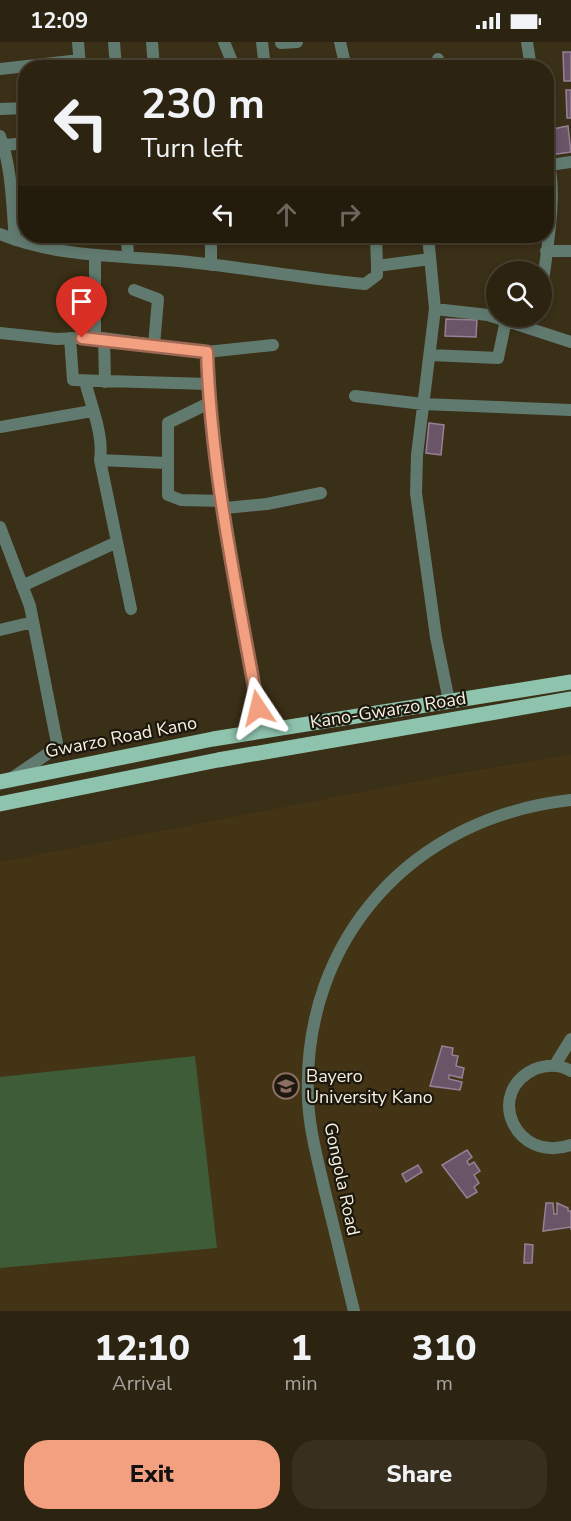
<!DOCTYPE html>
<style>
:root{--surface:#2c2311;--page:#382f1f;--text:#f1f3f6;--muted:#a6a49f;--line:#484031;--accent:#f2a080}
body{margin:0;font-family:"Nunito Sans",sans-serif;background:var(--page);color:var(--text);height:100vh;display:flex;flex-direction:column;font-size:22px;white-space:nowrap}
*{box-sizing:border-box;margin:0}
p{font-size:20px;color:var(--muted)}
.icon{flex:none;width:33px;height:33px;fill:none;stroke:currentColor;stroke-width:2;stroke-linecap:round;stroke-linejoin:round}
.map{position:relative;height:1269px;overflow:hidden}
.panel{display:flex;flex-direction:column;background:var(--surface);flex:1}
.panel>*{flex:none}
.top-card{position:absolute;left:18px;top:18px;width:536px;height:183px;border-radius:24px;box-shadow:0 3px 9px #0003,0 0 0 2px var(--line);background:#2c2311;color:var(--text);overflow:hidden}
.controls{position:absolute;left:486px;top:219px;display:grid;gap:12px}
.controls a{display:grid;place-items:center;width:66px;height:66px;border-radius:50%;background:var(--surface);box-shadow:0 3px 9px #0003,0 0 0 2px var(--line);font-size:30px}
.pin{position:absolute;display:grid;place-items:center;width:51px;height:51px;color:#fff;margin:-62px -26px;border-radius:50% 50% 50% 0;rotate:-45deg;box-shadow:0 0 6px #0007}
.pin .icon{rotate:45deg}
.me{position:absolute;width:66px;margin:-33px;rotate:350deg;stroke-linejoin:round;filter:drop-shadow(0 0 4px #0008)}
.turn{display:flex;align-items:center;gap:21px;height:126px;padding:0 24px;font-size:27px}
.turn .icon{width:78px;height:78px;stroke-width:2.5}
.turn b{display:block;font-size:42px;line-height:51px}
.lanes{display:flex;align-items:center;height:57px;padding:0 24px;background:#0003;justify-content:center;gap:30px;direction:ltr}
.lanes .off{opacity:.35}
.eta{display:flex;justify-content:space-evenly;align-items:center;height:102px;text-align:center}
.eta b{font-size:36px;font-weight:800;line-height:42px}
.cta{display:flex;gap:12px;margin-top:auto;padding:12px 24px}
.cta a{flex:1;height:69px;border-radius:24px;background:var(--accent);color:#111;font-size:24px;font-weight:800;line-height:69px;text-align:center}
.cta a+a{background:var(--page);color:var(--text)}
.status{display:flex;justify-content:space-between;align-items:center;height:42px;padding:0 30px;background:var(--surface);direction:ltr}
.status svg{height:16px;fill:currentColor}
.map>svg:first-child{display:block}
.built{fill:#423414}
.green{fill:#3e5c38}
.building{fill:#6a5467;stroke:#978095;stroke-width:1.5}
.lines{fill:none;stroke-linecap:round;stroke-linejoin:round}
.minor{stroke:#617a6f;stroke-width:12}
.primary{stroke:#8ec4ad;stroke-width:15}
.route-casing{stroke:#9d6853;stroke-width:15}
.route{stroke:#f2a080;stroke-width:10}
.labels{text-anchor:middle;stroke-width:4.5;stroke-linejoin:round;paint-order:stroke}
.street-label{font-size:18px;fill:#f6f0e1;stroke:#1d180e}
.poi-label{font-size:18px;fill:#f6f0e1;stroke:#1d180e;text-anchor:start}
</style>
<div class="status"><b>12:09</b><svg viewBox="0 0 49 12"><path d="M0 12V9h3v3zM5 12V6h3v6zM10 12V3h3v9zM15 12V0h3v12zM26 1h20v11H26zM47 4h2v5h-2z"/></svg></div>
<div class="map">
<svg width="571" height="1269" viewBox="0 0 571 1269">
<rect width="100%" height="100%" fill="#3a2f17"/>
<path class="built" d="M571,712V1269H0V820L460,731Z"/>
<path class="green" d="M195,1014L217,1206L0,1226V1035Z"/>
<path class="building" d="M563,10H571V39H564Z
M566,48H571V76H567Z
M568,84L571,110L551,113L547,88Z
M446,277L477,278L476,295L445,294Z
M429,381L444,383L441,413L426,411Z
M442,1004L453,1006L452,1013L458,1014L456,1024L464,1026L462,1036L449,1033V1037L462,1040L460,1048L430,1044Z
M467,1108L472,1115L467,1119L469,1123L474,1120L480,1129L474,1133L479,1141L474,1145L477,1150L467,1156L442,1123Z
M418,1123L422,1130L406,1140L402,1132Z
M546,1161H553L554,1172H557V1161L568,1166V1169H571V1188V1185L543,1189Z
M525,1202L533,1203L532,1221H524Z"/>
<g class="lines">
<path class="minor" d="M78,0L80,24
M114,0L116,26
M152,0L154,26
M224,0L233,22L264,23
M262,0L265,26
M340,0L346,26
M527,0L531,26
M281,1L297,0
M438,17V26
M0,27L80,18
M0,67L26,66
M0,94C12,126 12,164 15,198
M5,103L26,101
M550,123L571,120
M0,192C61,217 125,213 189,220C248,226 306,237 365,242L377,233V224L430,217
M127,194L128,215
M211,194V223
M376,194L377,224
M428,194L435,267L417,413L416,451L436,595L449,659
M546,209H571
M134,248L158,257L154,303
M542,248C545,217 560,142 546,116
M435,267L488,273L571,300
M0,291L57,297L95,295L207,310L273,303
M95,295V214
M70,296L73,338L208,342
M104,296L105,340
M207,310C210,401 226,493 243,582C250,618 254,655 268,689
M430,313L498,316L506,278
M85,339C91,364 104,393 100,418L131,567
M355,354L423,362L571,368
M209,361L168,381V453L181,458L223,459
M0,385L92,369
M100,418L166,421
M225,466L267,462L321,451
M0,485L30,564L57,701L53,708L12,736
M22,544L117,500
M0,588L33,580
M555,1023L571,997
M571,1029C559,1022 548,1022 535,1027C484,1050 515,1122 571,1103
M354,1269C344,1229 335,1189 325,1150C318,1119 309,1087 308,1056C302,896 413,775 571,758"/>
<path class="primary" d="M0,740L213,697L571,640
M0,762L218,718L571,657"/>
</g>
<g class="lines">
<g class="route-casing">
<path id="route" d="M82,296L207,310C211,430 237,548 258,666"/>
</g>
<use href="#route" class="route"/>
</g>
<defs>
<g id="university-ring" transform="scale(1.35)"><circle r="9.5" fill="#1d180e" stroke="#8d6e63" stroke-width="1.5"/><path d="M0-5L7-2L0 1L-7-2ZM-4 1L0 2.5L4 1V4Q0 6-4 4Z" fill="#8d6e63"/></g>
</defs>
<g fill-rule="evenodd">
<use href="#university-ring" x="286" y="1044"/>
</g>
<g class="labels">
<g class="street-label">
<text transform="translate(388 668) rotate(-9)" y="6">Kano-Gwarzo Road</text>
<text transform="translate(121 695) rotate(-11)" y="6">Gwarzo Road Kano</text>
<text transform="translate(342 1137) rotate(78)" y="6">Gongola Road</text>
</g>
<g class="poi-label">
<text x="306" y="1040">Bayero<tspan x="306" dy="21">University Kano</tspan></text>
</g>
</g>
</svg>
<div class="controls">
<a><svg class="icon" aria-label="search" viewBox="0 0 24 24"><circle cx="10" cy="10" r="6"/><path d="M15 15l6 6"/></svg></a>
</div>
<div class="pin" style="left:82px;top:296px;background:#d93025"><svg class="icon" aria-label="arrive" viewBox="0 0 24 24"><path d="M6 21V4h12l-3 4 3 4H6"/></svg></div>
<svg class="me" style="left:258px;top:666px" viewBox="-20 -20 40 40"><path d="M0-17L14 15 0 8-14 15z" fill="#f2a080" stroke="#fff" stroke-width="4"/></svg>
<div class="top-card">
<div class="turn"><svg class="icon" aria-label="left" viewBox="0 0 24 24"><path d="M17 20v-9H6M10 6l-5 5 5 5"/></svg><div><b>230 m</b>Turn left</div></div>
<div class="lanes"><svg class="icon" aria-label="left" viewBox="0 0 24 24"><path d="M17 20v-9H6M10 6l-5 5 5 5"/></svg><svg class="icon off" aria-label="ahead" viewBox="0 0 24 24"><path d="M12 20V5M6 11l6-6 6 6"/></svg><svg class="icon off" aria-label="right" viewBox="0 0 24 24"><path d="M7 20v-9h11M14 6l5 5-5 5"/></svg></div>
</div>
</div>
<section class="panel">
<div class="eta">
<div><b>12:10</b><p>Arrival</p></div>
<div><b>1</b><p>min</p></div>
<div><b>310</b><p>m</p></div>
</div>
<div class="cta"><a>Exit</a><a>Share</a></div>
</section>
